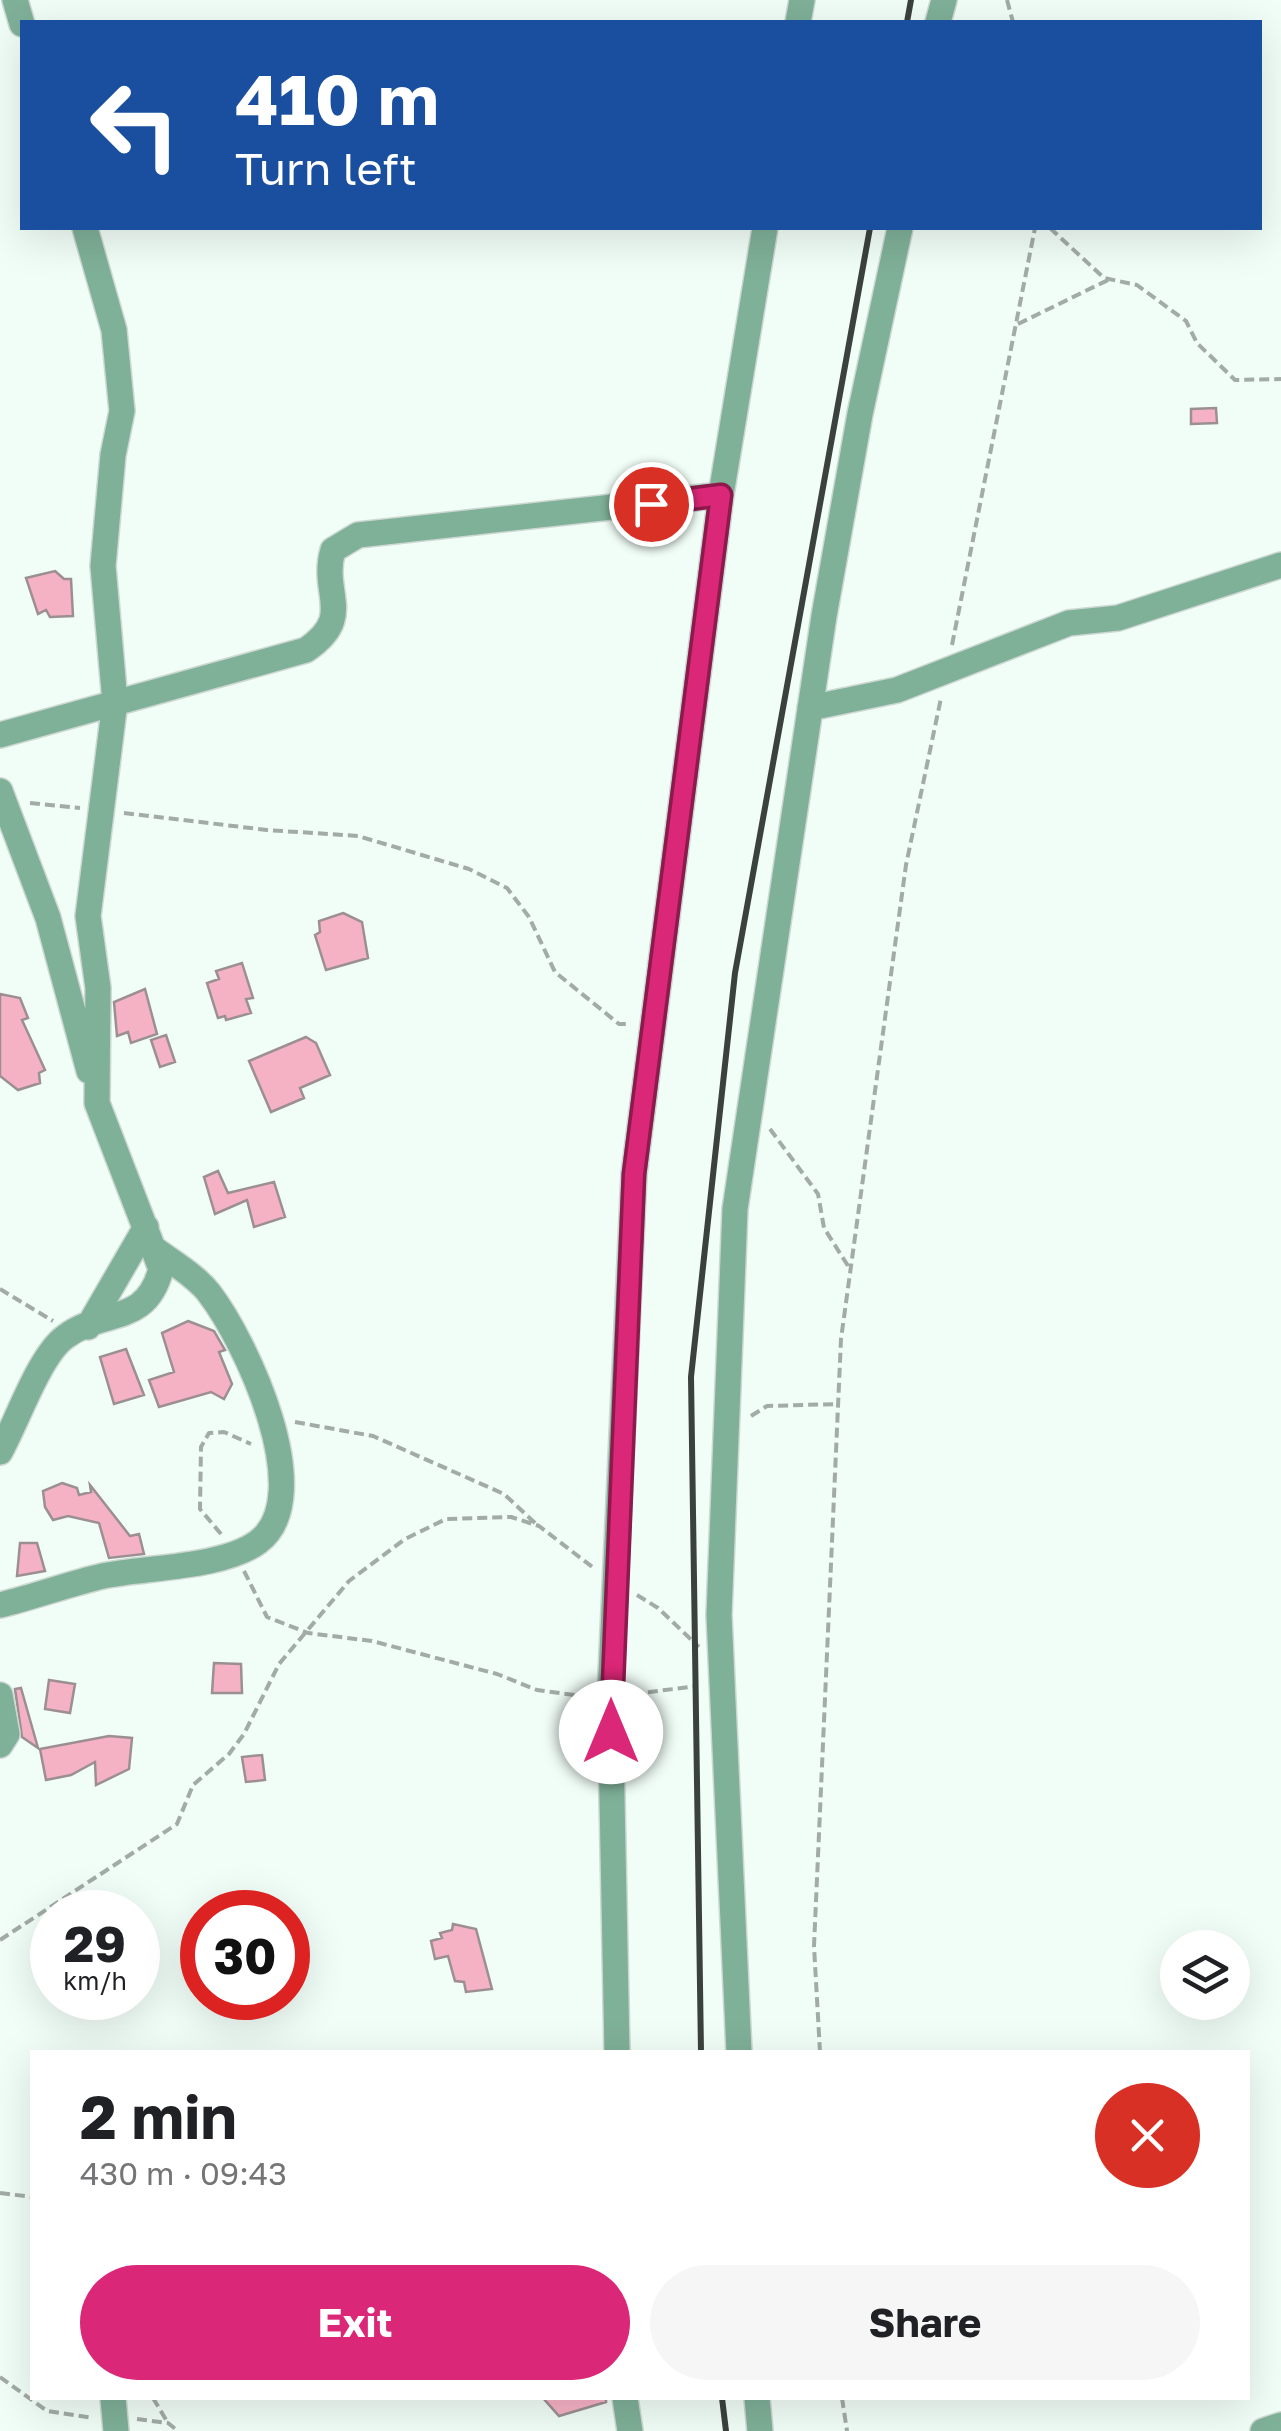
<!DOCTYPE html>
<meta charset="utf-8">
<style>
:root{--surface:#fff;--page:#f6f6f6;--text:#202124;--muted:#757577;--accent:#db2777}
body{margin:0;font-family:"Golos Text",sans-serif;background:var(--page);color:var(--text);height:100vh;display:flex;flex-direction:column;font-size:38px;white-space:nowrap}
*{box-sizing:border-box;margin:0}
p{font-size:32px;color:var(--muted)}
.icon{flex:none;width:55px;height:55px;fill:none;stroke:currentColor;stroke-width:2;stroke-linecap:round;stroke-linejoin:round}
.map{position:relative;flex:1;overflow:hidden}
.drawer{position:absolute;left:30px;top:2050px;width:1220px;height:350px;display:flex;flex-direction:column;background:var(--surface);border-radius:0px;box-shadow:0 10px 40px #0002}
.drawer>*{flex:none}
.guide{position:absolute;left:20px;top:20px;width:1242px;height:210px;border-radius:0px;box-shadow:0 10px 40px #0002;background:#1a4fa0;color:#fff;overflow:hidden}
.controls{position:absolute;left:1160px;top:1930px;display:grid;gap:20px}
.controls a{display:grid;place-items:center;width:90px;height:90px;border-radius:50%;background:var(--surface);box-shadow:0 10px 40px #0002;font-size:50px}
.speed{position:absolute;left:30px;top:1890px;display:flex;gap:20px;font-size:50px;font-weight:700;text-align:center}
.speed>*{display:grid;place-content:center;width:130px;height:130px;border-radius:50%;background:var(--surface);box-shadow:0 10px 40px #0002;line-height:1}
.speed small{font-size:25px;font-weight:400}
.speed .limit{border:15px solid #d22;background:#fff;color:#111}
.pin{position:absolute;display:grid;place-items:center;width:85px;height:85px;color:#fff;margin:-42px;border:5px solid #fff;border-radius:50%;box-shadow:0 2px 10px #0007}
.me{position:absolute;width:110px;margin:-55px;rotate:0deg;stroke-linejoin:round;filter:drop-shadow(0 0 8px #0008)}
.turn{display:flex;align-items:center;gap:35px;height:210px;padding:0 50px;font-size:45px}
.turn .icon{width:130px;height:130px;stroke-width:2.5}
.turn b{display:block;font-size:70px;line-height:85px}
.round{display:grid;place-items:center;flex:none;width:105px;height:105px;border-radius:52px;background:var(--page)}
.headline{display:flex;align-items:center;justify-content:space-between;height:170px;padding:0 50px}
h1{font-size:60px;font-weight:700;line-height:75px}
.primary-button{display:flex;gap:20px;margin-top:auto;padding:20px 50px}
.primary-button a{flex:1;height:115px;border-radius:60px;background:var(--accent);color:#fff;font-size:40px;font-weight:700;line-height:115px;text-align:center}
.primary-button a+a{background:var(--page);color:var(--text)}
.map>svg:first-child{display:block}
.building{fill:#f6b2c5;stroke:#9b8f92;stroke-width:2.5}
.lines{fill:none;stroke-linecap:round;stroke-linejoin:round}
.minor-casing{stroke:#cdd8d3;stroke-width:28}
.path{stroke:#a2aba7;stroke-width:4;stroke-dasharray:10 5;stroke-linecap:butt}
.minor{stroke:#7fb098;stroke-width:25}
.rail{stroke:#3b413e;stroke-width:6}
.route-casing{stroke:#8e194d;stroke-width:25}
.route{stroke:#db2777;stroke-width:18}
</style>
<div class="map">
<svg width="1281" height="2431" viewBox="0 0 1281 2431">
<rect width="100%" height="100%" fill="#f1fdf7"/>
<path class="building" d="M1216,408L1217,423L1191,424V409Z
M55,571L64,579H71L73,616L50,617L46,610L38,614L26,578Z
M343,913L362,922L368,958L326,970L315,935L320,932L319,921Z
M242,963L253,998L246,999L251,1013L226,1020L225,1016L218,1018L207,983L219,979L216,971Z
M145,989L157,1034L131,1043L128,1032L117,1036L114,1002Z
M0,994L20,998L28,1018L22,1020L45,1070L39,1073L40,1083L18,1090L0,1076Z
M166,1035L175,1062L160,1067L151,1040Z
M306,1037L316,1043L330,1075L300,1088L304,1098L271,1112L249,1061Z
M218,1171L228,1193L274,1182L285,1217L254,1227L247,1200L215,1214L204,1177Z
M188,1321L214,1331L225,1350L219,1352L232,1384L224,1399L211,1392L159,1407L149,1380L174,1372L162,1333Z
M126,1349L144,1395L114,1404L100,1357Z
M62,1483L77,1488L79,1495L91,1492L90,1485L130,1536L139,1534L144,1554L109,1558L99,1523L68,1516L53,1520L45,1507L43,1491Z
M20,1543H37L45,1571L17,1576Z
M214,1663L241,1664L242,1693H212Z
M49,1680L75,1684L70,1713L45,1709Z
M21,1688L38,1748L22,1737L15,1689Z
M109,1736L132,1738L129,1769L96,1785L95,1762L71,1775L46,1780L40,1749Z
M262,1755L265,1780L246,1782L242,1757Z
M453,1924L476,1929L492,1989L466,1992L464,1982L455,1981L448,1956L435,1959L431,1941L442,1938L440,1933L452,1930Z
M543,2398H606V2402L559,2416Z"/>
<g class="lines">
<g class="minor-casing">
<path id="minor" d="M15,0L22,24
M798,22L802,0
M938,22L944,0
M810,708L897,690L1069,623L1118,618L1281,565
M0,735L306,650C356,616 320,594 333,550L358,535L721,495
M0,791L48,918L89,1071
M88,1327L146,1227
M0,1452C17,1422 39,1356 65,1337C103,1308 146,1327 161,1269L97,1103L98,988L88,916L115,702L103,566L113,455L122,411L114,330L85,228
M0,1605C34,1597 68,1584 103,1576C146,1567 223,1568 258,1542C319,1497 246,1341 209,1293C196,1276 173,1263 156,1250
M0,1695L7,1734L0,1745
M617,2052L610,1696L634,1174L721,495L765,228
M739,2052L719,1615L735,1209L824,616L860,414L900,228
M113,2398L116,2431
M625,2398L630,2431
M757,2398L760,2431
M1263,2431L1281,2425"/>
</g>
<path class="path" d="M1007,0L1013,22
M1050,228L1104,278L1137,285L1186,321L1197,343L1235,380L1281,379
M1018,324L1108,280
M952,645L1035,228
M30,803L80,808
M124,813L267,830L358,836L469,869L507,888L529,917L555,972L619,1024H630
M770,1129L818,1194L824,1228L850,1269
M0,1289L53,1321
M751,1416L767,1406L838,1404
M295,1422L373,1436L504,1494L535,1523
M221,1534L200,1509L201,1447L209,1433L224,1432L251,1444
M244,1571L267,1617L308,1633L372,1641L497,1674L537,1690L589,1697
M637,1595L658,1608L699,1647
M633,1694L698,1686
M0,1940L177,1824L193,1785L229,1754L244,1734L279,1664L349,1581L405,1539L446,1519L511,1517L539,1526L595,1569
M820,2052L814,1946L841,1339L906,865L941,698
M0,2193L32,2197
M0,2377L47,2411L93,2418
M153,2398L168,2423
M842,2398L847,2431
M137,2419L168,2423L178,2431"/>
<use href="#minor" class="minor"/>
<path class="rail" d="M907,22L911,0
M701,2052L691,1377L735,973L870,228
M722,2398L726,2431"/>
</g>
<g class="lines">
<g class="route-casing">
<path id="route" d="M611,1732L634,1174L721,495L651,504"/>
</g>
<use href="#route" class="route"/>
</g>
</svg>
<div class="controls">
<a><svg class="icon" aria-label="layers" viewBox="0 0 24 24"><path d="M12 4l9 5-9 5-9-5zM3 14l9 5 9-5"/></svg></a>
</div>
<div class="speed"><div>29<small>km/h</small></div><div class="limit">30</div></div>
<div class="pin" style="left:651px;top:504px;background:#d93025"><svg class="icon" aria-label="arrive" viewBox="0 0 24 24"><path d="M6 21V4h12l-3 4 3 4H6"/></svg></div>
<svg class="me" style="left:611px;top:1732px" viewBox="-20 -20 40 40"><circle r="19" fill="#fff"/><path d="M0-13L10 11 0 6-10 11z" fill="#db2777"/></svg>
<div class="guide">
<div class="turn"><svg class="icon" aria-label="left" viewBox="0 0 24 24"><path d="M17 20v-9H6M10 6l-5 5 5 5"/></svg><div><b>410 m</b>Turn left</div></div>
</div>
<section class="drawer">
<div class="headline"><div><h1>2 min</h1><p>430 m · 09:43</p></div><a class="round" style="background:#d93025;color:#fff"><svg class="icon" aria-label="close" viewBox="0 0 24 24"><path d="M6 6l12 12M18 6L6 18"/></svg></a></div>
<div class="primary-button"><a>Exit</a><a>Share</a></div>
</section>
</div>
